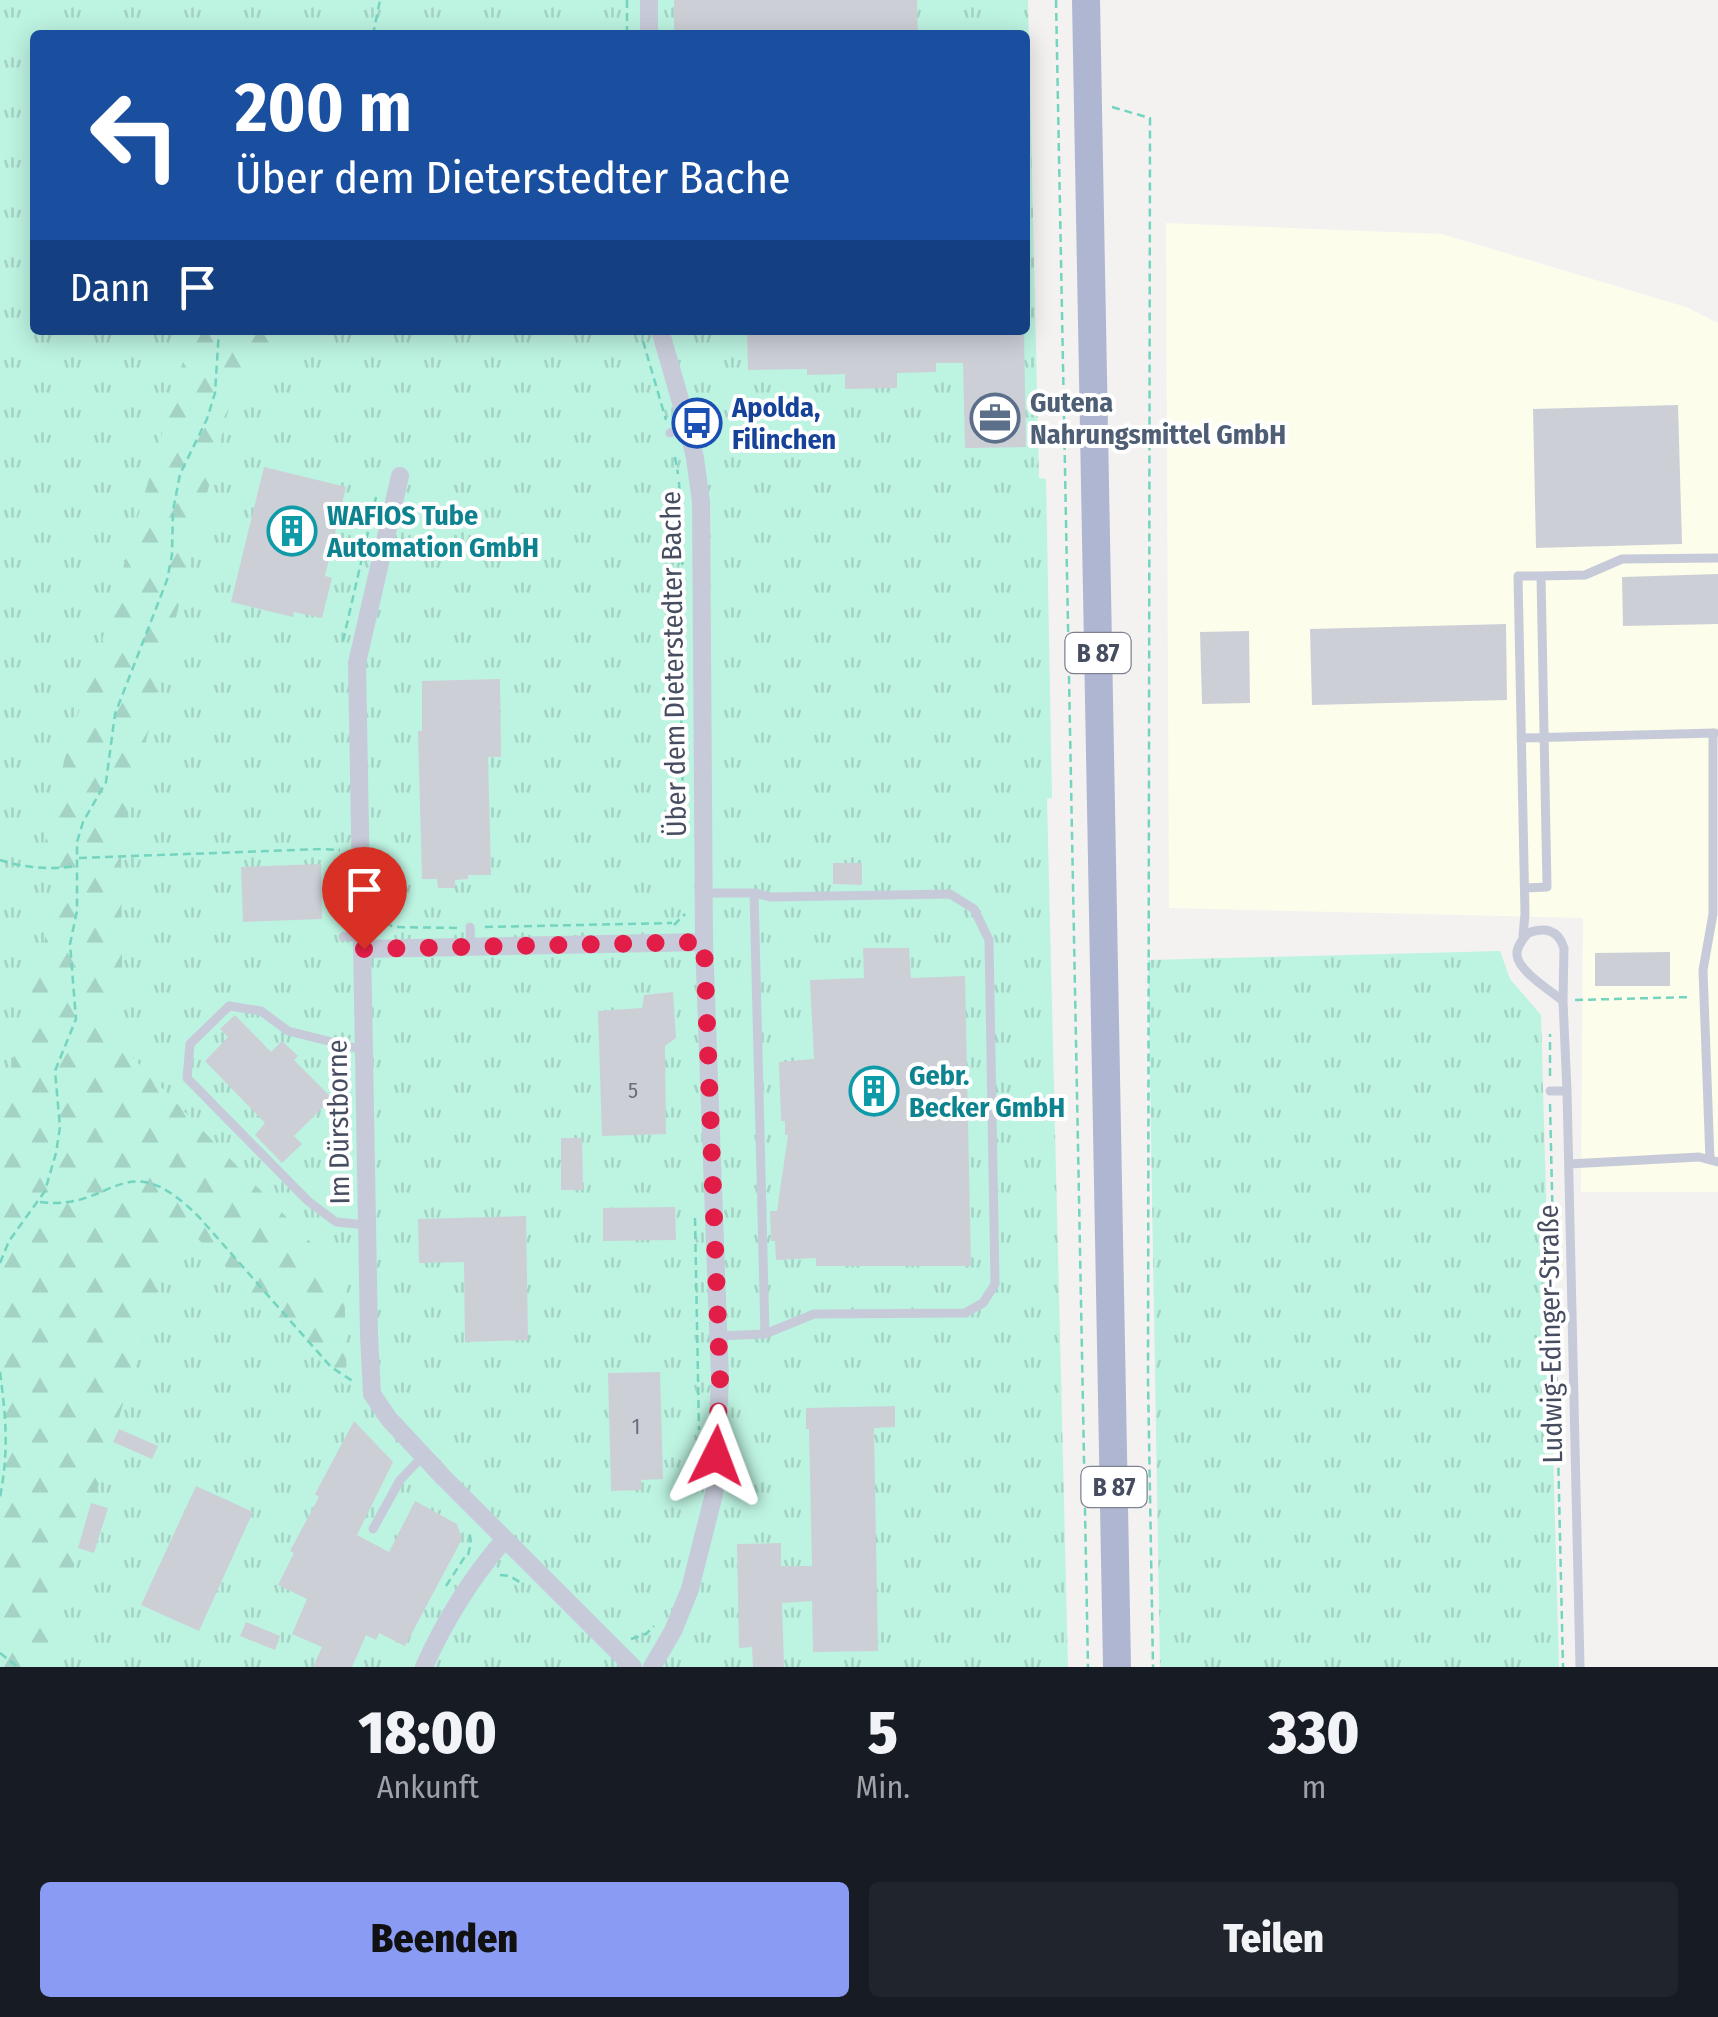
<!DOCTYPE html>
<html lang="de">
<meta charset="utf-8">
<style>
:root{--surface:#171b24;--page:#20242c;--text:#f1f3f6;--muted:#9ea1a6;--accent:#8a9bf4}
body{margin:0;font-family:"Fira Sans Condensed",sans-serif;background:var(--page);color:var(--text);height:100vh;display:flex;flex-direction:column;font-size:38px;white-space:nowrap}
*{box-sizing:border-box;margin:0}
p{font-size:32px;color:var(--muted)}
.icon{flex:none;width:55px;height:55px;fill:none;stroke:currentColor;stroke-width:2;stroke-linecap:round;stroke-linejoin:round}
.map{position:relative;height:1667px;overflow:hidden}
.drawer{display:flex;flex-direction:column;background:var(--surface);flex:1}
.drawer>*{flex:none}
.hud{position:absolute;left:30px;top:30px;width:1000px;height:305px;border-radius:10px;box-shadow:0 5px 25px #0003;background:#1a4fa0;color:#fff;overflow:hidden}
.pin{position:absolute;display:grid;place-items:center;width:85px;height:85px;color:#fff;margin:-102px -42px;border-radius:50% 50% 50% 0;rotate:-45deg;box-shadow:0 0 10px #0007}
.pin .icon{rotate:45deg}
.me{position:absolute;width:110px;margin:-55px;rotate:3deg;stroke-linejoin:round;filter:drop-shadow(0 0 8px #0008)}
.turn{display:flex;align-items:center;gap:35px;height:210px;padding:0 40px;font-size:45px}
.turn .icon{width:130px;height:130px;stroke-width:2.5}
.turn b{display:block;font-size:70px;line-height:85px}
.then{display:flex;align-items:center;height:95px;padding:0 40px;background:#0003;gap:20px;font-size:38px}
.eta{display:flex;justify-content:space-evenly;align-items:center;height:170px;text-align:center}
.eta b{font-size:60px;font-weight:800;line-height:70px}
.primary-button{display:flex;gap:20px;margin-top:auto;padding:20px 40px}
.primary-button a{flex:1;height:115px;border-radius:10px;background:var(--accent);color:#111;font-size:40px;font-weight:800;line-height:115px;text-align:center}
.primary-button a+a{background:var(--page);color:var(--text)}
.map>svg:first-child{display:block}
.commercial{fill:#fdfdeb}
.grass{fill:url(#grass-tufts);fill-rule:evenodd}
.forest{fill:url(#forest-firs)}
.building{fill:#cdcfd7}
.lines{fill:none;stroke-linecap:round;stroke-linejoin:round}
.path{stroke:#73d4bf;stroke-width:2.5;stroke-dasharray:8 5;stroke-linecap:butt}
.lane{stroke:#c7cbd9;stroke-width:9}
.street{stroke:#c7cbd9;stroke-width:18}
.primary{stroke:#afb6d1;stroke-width:28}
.route{stroke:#e11d48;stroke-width:18;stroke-dasharray:0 32.4}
.labels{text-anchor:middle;stroke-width:8;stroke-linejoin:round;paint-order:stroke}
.number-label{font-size:22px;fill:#686e7e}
.shield{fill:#fff;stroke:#7e8290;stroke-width:2.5}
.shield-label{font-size:25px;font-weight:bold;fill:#474d60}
.service-label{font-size:28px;font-weight:bold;fill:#4e5e75;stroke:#fff;text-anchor:start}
.transit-label{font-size:28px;font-weight:bold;fill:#164399;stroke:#fff;text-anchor:start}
.culture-label{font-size:28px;font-weight:bold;fill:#0d838f;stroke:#fff;text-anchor:start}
.street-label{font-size:28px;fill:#474d60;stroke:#fff}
</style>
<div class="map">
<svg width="1718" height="1667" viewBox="0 0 1718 1667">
<defs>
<pattern id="grass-tufts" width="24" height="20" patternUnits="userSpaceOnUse" patternTransform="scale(2.5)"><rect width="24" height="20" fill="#bdf3e1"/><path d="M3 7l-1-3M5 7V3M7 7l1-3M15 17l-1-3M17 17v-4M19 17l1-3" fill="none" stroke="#a4d2c4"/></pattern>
<pattern id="forest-firs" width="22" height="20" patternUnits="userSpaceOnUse" patternTransform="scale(2.5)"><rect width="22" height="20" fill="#bdf3e1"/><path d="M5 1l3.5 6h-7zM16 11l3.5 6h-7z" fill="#a4d2c4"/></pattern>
</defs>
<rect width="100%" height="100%" fill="#f3f2f1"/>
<path class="commercial" d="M1166,223L1442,234L1686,307L1718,323V1192H1581L1583,918L1169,908Z"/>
<path class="grass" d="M0,0H1028L1039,478L1046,479L1052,798L1047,799L1068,1667H0ZM35,35H1025V330H35Z
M1500,951L1510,979L1541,1015L1559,1667H1160L1148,960Z"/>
<path class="forest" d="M192,330H312L234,388L188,568L121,844L122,968L107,1031L344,1277L347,1388L179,1220L48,1651L50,1667H0V1109L59,886L42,856L69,740L95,665Z"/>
<path class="building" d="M674,0H917L918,35H674Z
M747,330H1024L1026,447L965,448L963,363H936V372L897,373V388L845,389V374L807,375V369L748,370Z
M1678,405L1682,544L1536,548L1533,409Z
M264,467L346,487L325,576L332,578L322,618L294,612L293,617L231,602Z
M1718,574V624L1623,626L1622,577Z
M1506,624L1507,700L1312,705L1310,629Z
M1249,631L1250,703L1202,704L1200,632Z
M500,679L501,757H488L491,875H468V879L455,880V888H438L437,879H422L418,731H422V681Z
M833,863H862V885L833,884Z
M321,864L322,919L243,922L241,867Z
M863,948H909L911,978L965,976L971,1266H816V1258L776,1260L775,1241H771L770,1211H777L788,1135H785V1121H781L779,1062L814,1059L810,980L864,978Z
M1670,952V986H1595V953Z
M673,992L676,1038L665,1046L666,1134L602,1136L598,1011L642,1008L644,995Z
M235,1015L271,1052L282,1041L298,1056L294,1060L332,1098L294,1136L302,1144L282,1163L255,1135L265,1123L205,1061L228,1037L220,1029Z
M561,1138H582L583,1190H561Z
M675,1207L676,1240L603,1241V1208Z
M526,1216L528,1340L465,1342L464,1262L419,1263L418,1219Z
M660,1372L663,1479L641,1480L642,1490L611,1491L608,1373Z
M895,1406V1427L874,1428L878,1651L813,1652L812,1601L782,1603L784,1667H753L752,1647L739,1648L737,1544L781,1543V1566H812L809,1429H806V1408Z
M354,1421L393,1462L357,1535L389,1552L415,1501L457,1524L462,1539L405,1646L379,1633L376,1640L366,1635L352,1667H313L322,1647L292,1634L307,1599L278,1585L294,1553L290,1551L319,1497L315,1494Z
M119,1429L158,1446L152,1459L113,1442Z
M196,1486L253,1512L199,1631L141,1605Z
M91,1503L108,1508L94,1553L78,1548Z
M246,1622L280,1636L275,1650L240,1636Z"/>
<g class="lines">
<path class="path" d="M627,0V35
M1056,0L1088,1667
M373,35L380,0
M1112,107L1150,118L1148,1380L1153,1667
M643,341L666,420
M675,457L678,474
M679,482L682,544
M682,557L683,579
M683,591L679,611L683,803L685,808
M343,641L376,497
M79,858L323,849L340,850
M0,860C25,868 49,870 76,866
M380,910L386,922L393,927L457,928
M674,925L685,914
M485,927L672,923
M1575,1000L1692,997
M1550,1076V1034
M1550,1104L1563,1667
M40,1202C115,1212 123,1141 199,1217L331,1367L354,1382
M695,1218L699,1430
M0,1263L9,1241L45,1191L56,1153L60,1127L55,1071L76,1019L70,944L77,911V842L83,822L106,782L115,714L167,580L172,555L173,511L180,474L207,419L215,393L219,330
M0,1372C6,1418 9,1450 0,1497
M468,1555L471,1543L469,1530
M500,1575L510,1576L524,1585
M446,1586L466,1555
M631,1639L646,1634L654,1626
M0,1653L18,1667"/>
<path class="lane" d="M670,433L688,427
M1541,576L1585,575L1622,559L1718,558
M1521,738L1715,733
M704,893H754L765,1334L719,1336
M754,893L771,897L950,894L974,909L989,940L995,1284L983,1303L965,1313L814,1314L765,1334
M470,927L471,946
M1523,936L1525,914L1518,576H1541L1547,887L1525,888
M343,937H363
M1563,1001C1551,991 1518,971 1517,955C1516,947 1523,939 1528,933C1544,927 1558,929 1564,948L1563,1001L1567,1091L1580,1667
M364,1050L288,1031L261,1011L229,1006L190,1044L187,1078L308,1201L336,1222L368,1225
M1550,1091H1567
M1710,1160L1703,970L1713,914V733
M1569,1164L1699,1157L1718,1162
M373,1529L400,1480L423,1456"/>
<path class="street" d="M649,0V35
M400,476L357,663L369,1335L372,1394L389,1419L444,1478L633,1667
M364,949L704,942
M424,1667C445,1620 471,1578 505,1539
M652,1667L673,1631L690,1589L714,1494L720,1380L704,942L701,502L695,458L688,427L660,330"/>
<path class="primary" d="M1086,0L1117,1667"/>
</g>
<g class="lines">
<path class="route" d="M364,949L704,942L720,1380L716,1456"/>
</g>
<defs>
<g id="office-ring" transform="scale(2.5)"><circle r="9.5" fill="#fff" stroke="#5c6f8a" stroke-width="1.5"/><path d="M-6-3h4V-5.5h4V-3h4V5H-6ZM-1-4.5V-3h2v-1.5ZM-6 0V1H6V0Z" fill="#5c6f8a"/></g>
<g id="bus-ring" transform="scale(2.5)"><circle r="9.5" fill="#fff" stroke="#1a4fb4" stroke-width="1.5"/><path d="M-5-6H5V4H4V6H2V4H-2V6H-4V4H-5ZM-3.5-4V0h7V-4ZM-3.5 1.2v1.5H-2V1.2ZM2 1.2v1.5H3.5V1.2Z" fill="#1a4fb4"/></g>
<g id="building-ring" transform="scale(2.5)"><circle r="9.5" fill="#fff" stroke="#0f9aa8" stroke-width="1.5"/><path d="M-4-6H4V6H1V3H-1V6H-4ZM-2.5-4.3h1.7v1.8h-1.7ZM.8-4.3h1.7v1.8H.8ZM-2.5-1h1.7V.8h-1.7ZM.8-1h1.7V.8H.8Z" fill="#0f9aa8"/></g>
</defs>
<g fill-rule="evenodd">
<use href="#office-ring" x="995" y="418"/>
<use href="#bus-ring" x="697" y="423"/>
<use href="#building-ring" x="292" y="531"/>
<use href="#building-ring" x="874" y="1091"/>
</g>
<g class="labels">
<g class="number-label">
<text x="633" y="1098">5</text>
<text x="636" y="1434">1</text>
</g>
<g class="shield">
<rect x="1065.5" y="633" width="65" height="40" rx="8"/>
<rect x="1081.5" y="1467" width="65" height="40" rx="8"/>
</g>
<g class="shield-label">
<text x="1098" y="662">B 87</text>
<text x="1114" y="1496">B 87</text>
</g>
<g class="service-label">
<text x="1030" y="412">Gutena<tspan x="1030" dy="32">Nahrungsmittel GmbH</tspan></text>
</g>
<g class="transit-label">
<text x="732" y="417">Apolda,<tspan x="732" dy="32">Filinchen</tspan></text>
</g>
<g class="culture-label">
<text x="327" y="525">WAFIOS Tube<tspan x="327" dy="32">Automation GmbH</tspan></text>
<text x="909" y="1085">Gebr.<tspan x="909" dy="32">Becker GmbH</tspan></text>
</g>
<g class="street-label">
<text transform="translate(673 664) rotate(-91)" y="10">Über dem Dieterstedter Bache</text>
<text transform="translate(338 1122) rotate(-91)" y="10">Im Dürstborne</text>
<text transform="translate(1550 1334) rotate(-91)" y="10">Ludwig-Edinger-Straße</text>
</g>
</g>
</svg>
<div class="pin" style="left:364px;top:949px;background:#d93025"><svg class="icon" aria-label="arrive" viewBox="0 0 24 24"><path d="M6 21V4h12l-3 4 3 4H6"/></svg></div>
<svg class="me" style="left:716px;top:1456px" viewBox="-20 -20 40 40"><path d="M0-17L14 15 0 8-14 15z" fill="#e11d48" stroke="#fff" stroke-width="4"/></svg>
<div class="hud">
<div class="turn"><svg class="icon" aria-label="left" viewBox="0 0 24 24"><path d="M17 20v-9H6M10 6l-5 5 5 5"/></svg><div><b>200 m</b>Über dem Dieterstedter Bache</div></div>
<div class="then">Dann<svg class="icon" aria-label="arrive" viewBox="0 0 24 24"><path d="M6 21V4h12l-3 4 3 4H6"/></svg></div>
</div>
</div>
<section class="drawer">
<div class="eta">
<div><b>18:00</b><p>Ankunft</p></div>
<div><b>5</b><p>Min.</p></div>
<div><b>330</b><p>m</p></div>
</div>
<div class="primary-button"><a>Beenden</a><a>Teilen</a></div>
</section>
